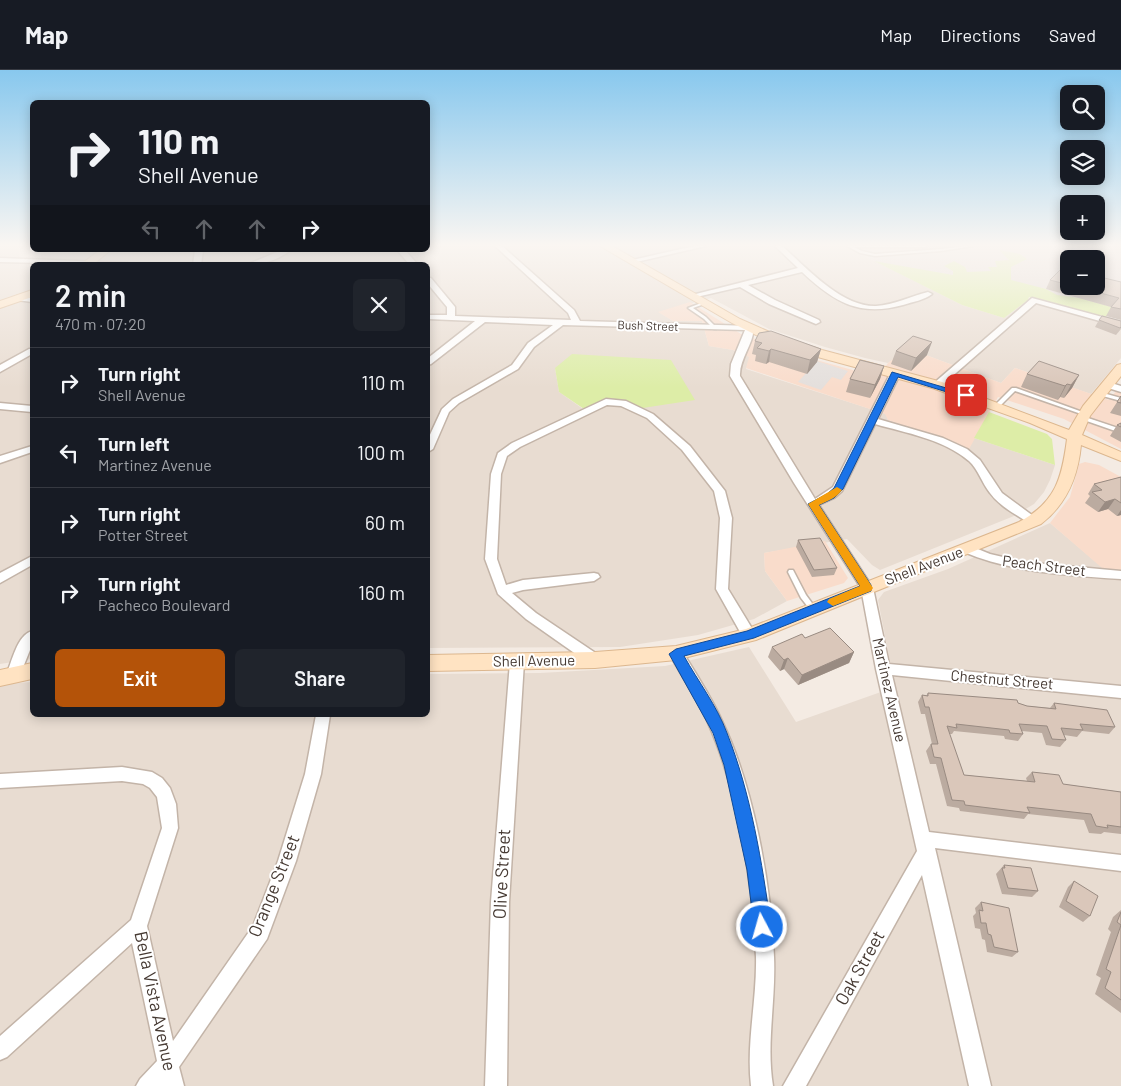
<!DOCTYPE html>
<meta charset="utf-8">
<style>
:root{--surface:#171b24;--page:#20242c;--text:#f1f3f6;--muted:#9ea1a6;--line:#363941;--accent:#b45309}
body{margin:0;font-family:Barlow,sans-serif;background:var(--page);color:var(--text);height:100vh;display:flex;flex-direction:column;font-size:19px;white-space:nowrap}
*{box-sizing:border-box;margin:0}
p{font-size:16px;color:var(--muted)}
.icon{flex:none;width:28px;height:28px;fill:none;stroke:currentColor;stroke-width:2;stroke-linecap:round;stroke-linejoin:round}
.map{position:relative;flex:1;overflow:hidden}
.sheet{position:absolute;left:30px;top:192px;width:400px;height:455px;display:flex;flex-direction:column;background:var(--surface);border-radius:8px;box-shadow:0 2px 12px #0003}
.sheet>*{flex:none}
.banner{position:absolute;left:30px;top:30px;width:400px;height:152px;border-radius:8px;box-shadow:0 2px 12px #0003;background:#171b24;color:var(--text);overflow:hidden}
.buttons{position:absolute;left:1060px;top:15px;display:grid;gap:10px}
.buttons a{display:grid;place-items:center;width:45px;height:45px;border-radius:8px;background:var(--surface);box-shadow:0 2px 12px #0003;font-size:25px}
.pin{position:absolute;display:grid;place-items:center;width:42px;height:42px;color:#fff;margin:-21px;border-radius:10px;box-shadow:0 2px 8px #0006}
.me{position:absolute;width:55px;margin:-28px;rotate:354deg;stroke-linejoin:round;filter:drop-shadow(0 0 4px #0008)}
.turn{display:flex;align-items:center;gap:18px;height:105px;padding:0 25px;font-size:22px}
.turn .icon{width:65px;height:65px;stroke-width:2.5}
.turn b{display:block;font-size:35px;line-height:42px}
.lanes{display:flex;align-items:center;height:48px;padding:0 25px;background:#0003;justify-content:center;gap:25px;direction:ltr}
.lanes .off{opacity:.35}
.round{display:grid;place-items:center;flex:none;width:52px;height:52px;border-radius:8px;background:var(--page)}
.head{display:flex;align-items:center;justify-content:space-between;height:85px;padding:0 25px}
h1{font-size:30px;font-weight:600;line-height:38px}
.primary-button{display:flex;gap:10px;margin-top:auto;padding:10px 25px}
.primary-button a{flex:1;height:58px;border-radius:8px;background:var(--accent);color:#fff;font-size:20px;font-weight:600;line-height:58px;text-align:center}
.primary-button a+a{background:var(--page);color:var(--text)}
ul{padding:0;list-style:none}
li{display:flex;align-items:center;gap:15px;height:70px;padding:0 25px;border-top:1px solid var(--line)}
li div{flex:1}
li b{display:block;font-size:19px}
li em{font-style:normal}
header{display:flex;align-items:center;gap:30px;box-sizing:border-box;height:70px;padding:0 25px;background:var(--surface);border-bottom:1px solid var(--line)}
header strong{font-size:24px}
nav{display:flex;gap:28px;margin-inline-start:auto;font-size:18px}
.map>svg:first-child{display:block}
.residential{fill:#e8dcd1;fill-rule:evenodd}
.commercial{fill:#f9dccb}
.industrial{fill:#e6ddd9;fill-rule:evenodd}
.green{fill:#ddeda7}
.parking{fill:#e4dfdc}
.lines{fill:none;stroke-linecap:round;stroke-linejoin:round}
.lane-casing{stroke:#c3b4a8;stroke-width:3}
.street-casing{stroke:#c3b4a8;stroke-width:3}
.secondary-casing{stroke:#dcb78f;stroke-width:2}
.lane{fill:#fff;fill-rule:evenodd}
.street{fill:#fff;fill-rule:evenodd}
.secondary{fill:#ffe3c2;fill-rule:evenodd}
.wall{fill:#bbaba0}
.shaded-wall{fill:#998b82}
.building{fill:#dac7ba;stroke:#998b82}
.route{fill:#1a73e8;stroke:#114b97}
.slow{fill:#f59e0b}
.labels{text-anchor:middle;stroke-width:4;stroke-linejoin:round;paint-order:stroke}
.far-street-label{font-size:12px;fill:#463a33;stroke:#fff}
.street-label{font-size:15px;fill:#463a33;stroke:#fff}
.near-street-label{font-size:18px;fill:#463a33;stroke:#fff}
</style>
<header>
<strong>Map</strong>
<nav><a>Map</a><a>Directions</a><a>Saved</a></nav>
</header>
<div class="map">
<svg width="1121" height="1016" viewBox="0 0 1121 1016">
<rect width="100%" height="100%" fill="#f4ebe3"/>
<!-- residential -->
<path class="residential" d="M0,176H32V180H428V176H845L962,235L1004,248L1028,230L1121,257V288L1091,324L1015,298L1001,313L907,278L888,293L865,288L825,277L769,259L711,228L659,242L673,251H702L709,276L733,280L750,287L746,299L886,344L888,350L969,378L974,368L1055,395L1050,410L1044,422L1034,434L1014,446L880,500L872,495L847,469L764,483L765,501L787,531L754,549L698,565L620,577L428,578V195H32V589L0,594ZM555,298L586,341L559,322Z
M1050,453L1109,503L1121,505V1016H0V614L32,612V645H428V604L540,603L665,596L749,577L796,652L895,617L878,530L884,522L948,499Z"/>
<!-- commercial -->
<path class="commercial" d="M690,232L741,264L809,288L878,307L888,293L907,278L1001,313L1015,298L1109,330L1121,315V379L1064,349L998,327L969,379L888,350L885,344L746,298L749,287L733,280L709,276L702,251H673L658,242Z
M1085,392L1099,395L1121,407V505L1109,504L1050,453L1070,427L1078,398L1079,394Z
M825,471L848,508L844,513L787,531L765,501L764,483Z"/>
<!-- industrial -->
<path class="industrial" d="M845,176H1121V253L953,205L883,195ZM1069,189H1096V216H1069Z"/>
<!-- green -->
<path class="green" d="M999,180L1020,184L1027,189L1011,197V210L1046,219L1057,225L1080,228L1115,238L1105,248L1029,227L1028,230L1004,248L962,235L874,191L953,205V201L944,196L954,191L965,197L967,202L991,201L988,197H997L995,191L1009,190Z
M572,284L671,290L695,330L636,339L606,332L587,341L559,322L555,298Z
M989,342L1047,364L1052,369L1055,395L974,368Z"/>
<!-- parking -->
<path class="parking" d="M817,291L848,301L841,310L832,307L821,320L798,312Z"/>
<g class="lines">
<!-- lane casing -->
<g class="lane-casing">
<path id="lane" d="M847,176H927L925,177H854L862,181L875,184L941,179L965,176H973L941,181L875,186L860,183Z
M704,232L707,233L693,238L706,247L716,257V259H714L704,249L688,238Z
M1012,318H1016L1088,344L1086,345H1084L1015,321L999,337H995V335Z
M1099,323H1103L1121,328V331L1099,325Z
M1081,347H1085L1121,359V363L1081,349Z
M789,500H793L806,525L817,540L816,542H812L801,528L788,502Z"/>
</g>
<!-- street casing -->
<g class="street-casing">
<path id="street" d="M495,176H502L574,240L580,251L753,256C756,271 739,288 740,306L815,429L833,417L890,304L895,301L900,304L878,349L943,368L967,379L980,390L1002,423L1040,451L1034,455L1030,454C1016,444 1000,437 990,423C982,413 978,399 969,391C943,369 906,363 875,354L842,421L834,428L819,435L873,518L889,594L1121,616V628L892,605L929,762L1121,785V801L935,778L991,1016H969L922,805L806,1016H783L917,781L876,599L861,518L794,413L730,306L731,294L745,260L563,255L534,277L518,299L459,333L449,342L433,379L428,382V369L442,339L453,329L512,295L528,273L553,255L485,252L431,294L428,295V288L475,251L428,249V245H447V237L428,214V208H431L455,237V246L571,250L568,243Z
M694,176H706L632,193L628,191Z
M775,176H782C806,197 841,237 876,236C894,235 911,226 928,222L932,224C925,230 912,232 903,235C859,247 834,232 802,202L748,215L775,230L819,250L820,252L816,254L769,234L740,217L692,228L688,226L798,198Z
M195,180H203L201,195H193Z
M282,180H291C278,190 262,195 246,195Z
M397,180H405L418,195H410Z
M0,188L128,193L132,195L0,192Z
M17,226L32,228V232L17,230Z
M1032,228L1121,252V257L1036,233L940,317H934V313Z
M29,279H32V284L0,302V295Z
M1108,312L1121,316V322L1105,317V313Z
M606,329L626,331L653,344L690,376L725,421L732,448L728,519L756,565L754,569H744L716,519L720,448L714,421L682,380L647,348L621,336L607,335L520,377L507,386L501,404L497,489L506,515L523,510L594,503L598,504L600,507L594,511L523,520L512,523L536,543L600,586L602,590L600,594L595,595L590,594L526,549L498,524L485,489L491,404L498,383L512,373Z
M0,333L32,336V342L0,339Z
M32,376V382L0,393V386Z
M968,475L990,484L1024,492L1121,501V509C1067,505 1014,503 964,482L962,479Z
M32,486V495L0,513V503Z
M32,561V575L20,605L18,609L13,611L8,609L6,605C12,592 17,565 32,561Z
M676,578L681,579C695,603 711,626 722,651C754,718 771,814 774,887C776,931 766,973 773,1016H751C746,973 757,930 756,887C753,814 738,720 708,653C697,628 682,607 669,583L671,579Z
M517,587L522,588L524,592L509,832L507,1016H485L491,832L510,592L512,588Z
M316,645H330L321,704L296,791L267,869L179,997L184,1016H136L140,1009L157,991L132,873L7,987L0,990V966L131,850L162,758L157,727L150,718L143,714L122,711L0,718V704L122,697L152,702L162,708L170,718L176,734L178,758L147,856L173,971L253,856L278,791L305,704Z"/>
</g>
<!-- secondary casing -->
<g class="secondary-casing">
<path id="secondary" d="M600,176H612L740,249L774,264L822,280L942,312L1069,360L1083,336L1117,295L1121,294V306L1090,346L1082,365L1121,382V391L1081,375C1078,407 1067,434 1041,454L756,570L676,590L595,598L428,601V585L595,582L676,576L746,559L1019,452C1056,432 1062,408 1067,369L1030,353L932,318L814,286L766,270L732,253Z
M100,180H111L92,195H80Z
M32,220V227L0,238V231Z
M32,593V609L0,616V600Z"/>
</g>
<!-- lane -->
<use href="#lane" class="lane"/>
<!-- street -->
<use href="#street" class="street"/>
<!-- secondary -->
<use href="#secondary" class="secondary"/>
</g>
<!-- wall -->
<path class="wall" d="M1069,199V216H1096L1121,212V250L1106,246L1111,237L1046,219L1050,210Z
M1099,250L1121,251V259L1116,265L1095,257Z
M755,271L821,279L817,292L807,304L769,292L766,294L755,291L756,285L752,284Z
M896,281L927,285L911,301L891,294Z
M884,296L880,309L870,328L846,322L850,309Z
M1027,304L1079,305L1072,318L1064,328L1060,327L1058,330L1021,317Z
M1121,326V346L1110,343Z
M1121,353V372L1110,366L1117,355Z
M1121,407V445L1117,446L1108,439L1098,442L1085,433L1090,426L1088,424L1094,414Z
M798,470L837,498L834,505L812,507L796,477Z
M805,568L854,582L849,593L798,615L784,599L780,601L768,587L772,577Z
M928,623L1018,633L1027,636L1050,638L1054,633L1115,657L1109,664L1082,661L1077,667L1064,665L1066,670L1060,677L1046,675L1042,663L1022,661L1023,664L1018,671L1005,669L1004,666L954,661L952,664H949L964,705L1027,711L1026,708L1032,702L1063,714L1121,722V764L1104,762L1101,764L1089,763L1084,750L1028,744L1024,749L960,741L959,738L947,736L936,694H930L926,681L931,674H932L925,644H921L918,632L922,625L926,626Z
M1004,795L1038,821L1032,827L1002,824L996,804Z
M1074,811L1090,846L1083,852L1059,837L1068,817Z
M981,832L1018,882L1012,887L987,882L985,870L982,869L980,859L975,858L973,846L976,843L975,838Z
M1121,840V943L1095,924L1101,908L1096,905L1111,862L1108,859L1113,847Z"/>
<!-- shaded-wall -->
<path class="shaded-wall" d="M932,272L927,285L911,301L916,288Z
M771,279L769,292L766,294L769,281Z
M821,279L817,292L807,304L810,290Z
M884,296L880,309L870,328L875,315Z
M1079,305L1072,318L1064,328L1071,315Z
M1067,314L1060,327L1058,330L1065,316Z
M1115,429L1108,439L1098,442L1105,432Z
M1121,440V445L1117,446Z
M854,582L849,593L798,615L802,605Z
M788,588L784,599L780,601L784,590Z"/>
<!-- building -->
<path class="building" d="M1063,197L1069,199V215L1050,210Z
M1096,206L1121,212V239L1111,237L1119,228L1075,216H1096Z
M1102,246L1121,251V257L1120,258L1099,250Z
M771,261L821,279L810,290L771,279L769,281L757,278L762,273L755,271L759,263Z
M913,266L932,272L916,288L896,281Z
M860,290L884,296L875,315L850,309Z
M1039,291L1079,305L1071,315L1067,314L1065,316L1027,304Z
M1121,326V333L1117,332Z
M1121,353V357L1117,355Z
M1121,407V433L1115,429L1105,432L1092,422L1102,420L1094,414Z
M820,468L837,498L814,500L798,470Z
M830,558L854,582L802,605L788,588L784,590L772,577L802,564L805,568Z
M928,623L1017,630L1018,633L1027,636L1056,639L1054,633L1107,640L1115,657L1080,654L1083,660L1061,658L1066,670L1052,669L1047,656L1019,654L1023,664L1010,663L1009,660L956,654L957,658L947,656L964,705L1035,712L1032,702L1059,705L1063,714L1121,722V757L1107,755L1108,758L1096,756L1091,744L1027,737L1030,743L965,735L964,731L952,730L941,688L934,687L931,674H938L929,637H925L922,625L928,626Z
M1004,795L1031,798L1038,821L1008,818L1002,798H1005Z
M1074,811L1098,826L1090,846L1066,831Z
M981,832L1009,838L1018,882L994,877L991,865L988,864L986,853H981L979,840L983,841Z
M1121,842V930L1105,918L1111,902L1106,899L1121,855L1117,852Z"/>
<!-- sky -->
<linearGradient id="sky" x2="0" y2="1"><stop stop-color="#88c8ee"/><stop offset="0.55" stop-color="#faf6f2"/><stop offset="1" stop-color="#faf6f2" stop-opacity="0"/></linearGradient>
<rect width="1121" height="318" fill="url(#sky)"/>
<!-- route -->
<path class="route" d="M892,302L970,325L963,327L898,307L843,419L834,428L819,435L871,515V521L754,568L684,586C698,611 717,636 727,663C751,724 762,792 771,857L768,863L762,865L756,863L754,857L747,800L724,695L713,663L669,584L676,579L747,561L860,516L808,434L827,424L834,418Z"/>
<!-- slow -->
<path class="slow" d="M837,417L842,420C836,428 828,431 819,435L873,518L871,521L833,536L827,532L829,529L860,516L808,434Z"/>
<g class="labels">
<!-- far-street labels -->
<g class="far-street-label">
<text transform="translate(648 256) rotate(2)" y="4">Bush Street</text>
</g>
<!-- street labels -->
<g class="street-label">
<text transform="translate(924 496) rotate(-21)" y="5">Shell Avenue</text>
<text transform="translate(1044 496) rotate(7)" y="5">Peach Street</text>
<text transform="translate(534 591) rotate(-1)" y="5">Shell Avenue</text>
<text transform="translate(1002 610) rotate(5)" y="5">Chestnut Street</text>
<text transform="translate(889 620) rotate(77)" y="5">Martinez Avenue</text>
</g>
<!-- near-street labels -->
<g class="near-street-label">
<text transform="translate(502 804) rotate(-87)" y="6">Olive Street</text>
<text transform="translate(274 816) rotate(-68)" y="6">Orange Street</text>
<text transform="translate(860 898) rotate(-61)" y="6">Oak Street</text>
<text transform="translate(155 931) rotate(78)" y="6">Bella Vista Avenue</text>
</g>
</g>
</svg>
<div class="buttons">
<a><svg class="icon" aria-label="search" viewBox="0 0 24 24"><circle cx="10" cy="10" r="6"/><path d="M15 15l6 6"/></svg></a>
<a><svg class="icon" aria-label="layers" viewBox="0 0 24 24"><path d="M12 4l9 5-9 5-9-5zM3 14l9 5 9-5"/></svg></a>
<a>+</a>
<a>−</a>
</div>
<div class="pin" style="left:966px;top:325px;background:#d93025"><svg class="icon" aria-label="arrive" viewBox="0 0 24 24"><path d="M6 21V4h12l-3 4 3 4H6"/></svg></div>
<svg class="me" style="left:762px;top:857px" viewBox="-20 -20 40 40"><circle r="17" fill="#1a73e8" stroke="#fff" stroke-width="3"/><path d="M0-11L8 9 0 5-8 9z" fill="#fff"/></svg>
<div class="banner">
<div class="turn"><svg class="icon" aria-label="right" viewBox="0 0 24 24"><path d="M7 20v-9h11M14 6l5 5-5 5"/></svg><div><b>110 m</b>Shell Avenue</div></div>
<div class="lanes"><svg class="icon off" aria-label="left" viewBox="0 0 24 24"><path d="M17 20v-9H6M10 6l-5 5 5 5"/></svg><svg class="icon off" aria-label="ahead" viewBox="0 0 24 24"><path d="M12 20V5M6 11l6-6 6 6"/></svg><svg class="icon off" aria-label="ahead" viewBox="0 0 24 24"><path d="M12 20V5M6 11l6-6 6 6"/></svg><svg class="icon" aria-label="right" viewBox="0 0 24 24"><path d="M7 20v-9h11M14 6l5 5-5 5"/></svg></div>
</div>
<section class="sheet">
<div class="head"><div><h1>2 min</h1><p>470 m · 07:20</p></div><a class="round"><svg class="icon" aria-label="close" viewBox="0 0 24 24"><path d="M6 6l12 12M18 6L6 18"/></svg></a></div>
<ul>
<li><svg class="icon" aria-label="right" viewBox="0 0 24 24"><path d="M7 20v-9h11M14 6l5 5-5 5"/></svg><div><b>Turn right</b><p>Shell Avenue</p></div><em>110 m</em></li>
<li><svg class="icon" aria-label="left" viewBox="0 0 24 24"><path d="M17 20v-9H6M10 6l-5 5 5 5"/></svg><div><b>Turn left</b><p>Martinez Avenue</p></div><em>100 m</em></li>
<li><svg class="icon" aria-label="right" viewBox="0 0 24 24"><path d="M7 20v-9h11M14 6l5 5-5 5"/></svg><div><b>Turn right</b><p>Potter Street</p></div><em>60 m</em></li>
<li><svg class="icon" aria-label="right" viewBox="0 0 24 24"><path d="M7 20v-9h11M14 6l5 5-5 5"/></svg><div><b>Turn right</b><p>Pacheco Boulevard</p></div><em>160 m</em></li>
</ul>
<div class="primary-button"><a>Exit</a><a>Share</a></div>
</section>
</div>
